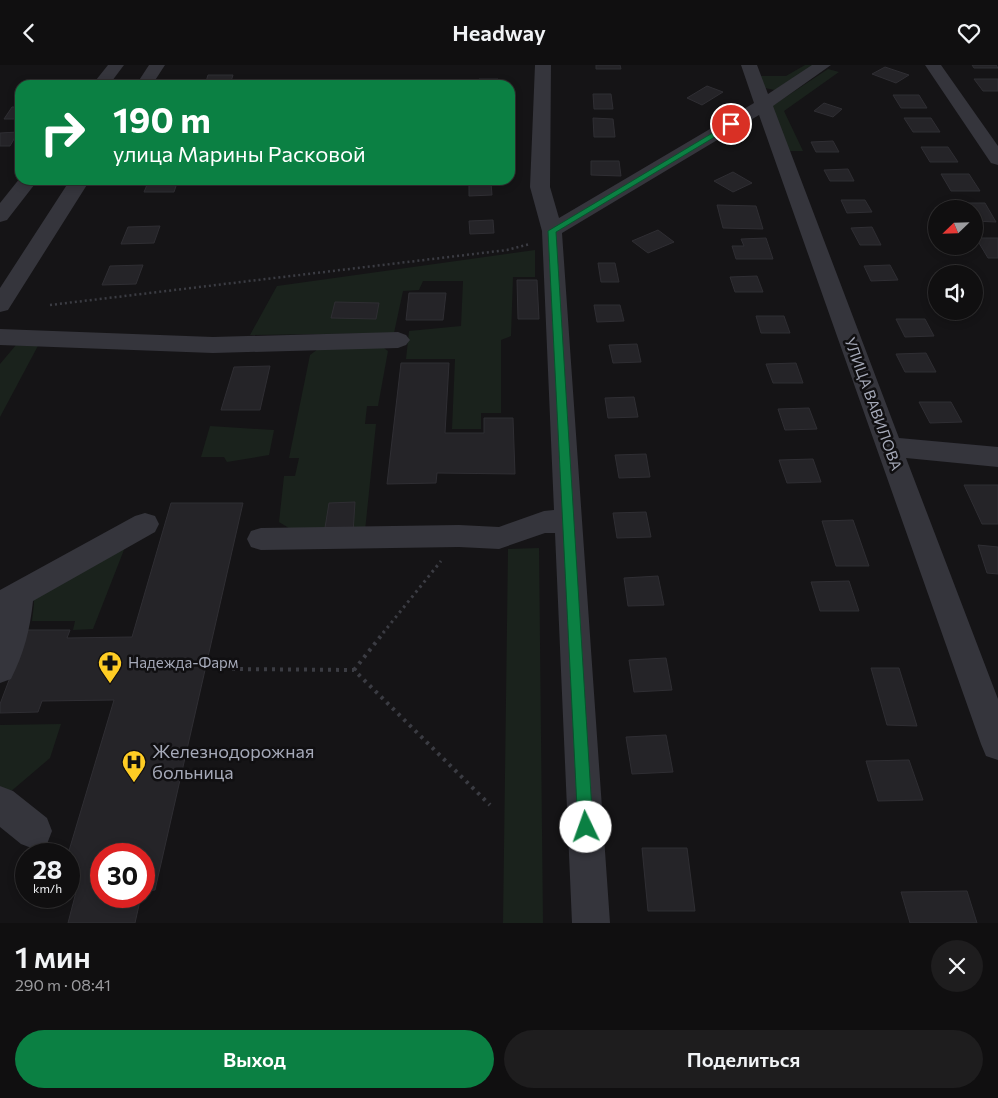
<!DOCTYPE html>
<html lang="ru">
<meta charset="utf-8">
<style>
:root{--surface:#100f10;--page:#1e1d1e;--text:#f1f3f6;--muted:#9c9c9f;--line:#302f30;--accent:#0b8043}
body{margin:0;font-family:Commissioner,sans-serif;background:var(--page);color:var(--text);height:100vh;display:flex;flex-direction:column;font-size:19px;white-space:nowrap}
*{box-sizing:border-box;margin:0}
p{font-size:16px;color:var(--muted)}
.icon{flex:none;width:28px;height:28px;fill:none;stroke:currentColor;stroke-width:2;stroke-linecap:round;stroke-linejoin:round}
.map{position:relative;height:858px;overflow:hidden}
.drawer{display:flex;flex-direction:column;background:var(--surface);flex:1}
.drawer>*{flex:none}
.guide{position:absolute;left:15px;top:15px;width:500px;height:105px;border-radius:15px;box-shadow:0 2px 8px #0003,0 0 0 1px var(--line);background:#0b8043;color:#fff;overflow:hidden}
.needle{width:32px;rotate:247deg}
.controls{position:absolute;left:928px;top:135px;display:grid;gap:10px}
.controls a{display:grid;place-items:center;width:55px;height:55px;border-radius:50%;background:var(--surface);box-shadow:0 2px 8px #0003,0 0 0 1px var(--line);font-size:25px}
.speed{position:absolute;left:15px;top:778px;display:flex;gap:10px;font-size:25px;font-weight:700;text-align:center}
.speed>*{display:grid;place-content:center;width:65px;height:65px;border-radius:50%;background:var(--surface);box-shadow:0 2px 8px #0003,0 0 0 1px var(--line);line-height:1}
.speed small{font-size:12px;font-weight:400}
.speed .limit{border:8px solid #d22;background:#fff;color:#111}
.pin{position:absolute;display:grid;place-items:center;width:42px;height:42px;color:#fff;margin:-21px;border:2px solid #fff;border-radius:50%;box-shadow:0 1px 5px #0007}
.me{position:absolute;width:55px;margin:-28px;rotate:357deg;stroke-linejoin:round;filter:drop-shadow(0 0 4px #0008)}
.turn{display:flex;align-items:center;gap:18px;height:105px;padding:0 15px;font-size:22px}
.turn .icon{width:65px;height:65px;stroke-width:2.5}
.turn b{display:block;font-size:35px;line-height:42px}
.round{display:grid;place-items:center;flex:none;width:52px;height:52px;border-radius:26px;background:var(--page)}
.summary{display:flex;align-items:center;justify-content:space-between;height:85px;padding:0 15px}
h1{font-size:30px;font-weight:600;line-height:38px}
.cta{display:flex;gap:10px;margin-top:auto;padding:10px 15px}
.cta a{flex:1;height:58px;border-radius:30px;background:var(--accent);color:#fff;font-size:20px;font-weight:600;line-height:58px;text-align:center}
.cta a+a{background:var(--page);color:var(--text)}
header{display:flex;justify-content:space-between;align-items:center;height:65px;padding:0 15px;background:var(--surface);font-size:22px;font-weight:600}
.map>svg:first-child{display:block}
.green{fill:#1a221c}
.building{fill:#252428;stroke:#2f2e33}
.lines{fill:none;stroke-linecap:round;stroke-linejoin:round}
.path-far2{stroke:#3b3c43;stroke-width:2.5;stroke-dasharray:2 3;stroke-linecap:butt}
.path-far1{stroke:#3b3c43;stroke-width:3;stroke-dasharray:2.5 4;stroke-linecap:butt}
.path{stroke:#3b3c43;stroke-width:4;stroke-dasharray:3 5;stroke-linecap:butt}
.minor{fill:#35353c;fill-rule:evenodd}
.route{fill:#0b8043;stroke:#07532c}
.labels{text-anchor:middle;stroke-width:5;stroke-linejoin:round;paint-order:stroke}
.street-label{font-size:15px;fill:#a5a9b8;stroke:#100f11}
.poi-label{font-size:15px;fill:#a5a9b8;stroke:#100f11;text-anchor:start}
.near-poi-label{font-size:18px;fill:#a5a9b8;stroke:#100f11;text-anchor:start}
</style>
<header><svg class="icon" aria-label="back" viewBox="0 0 24 24"><path d="M15 5l-7 7 7 7"/></svg>Headway<svg class="icon" aria-label="heart" viewBox="0 0 24 24"><path d="M12 20l-8-8c-3-5 5-10 8-4 3-6 11-1 8 4z"/></svg></header>
<div class="map">
<svg width="998" height="858" viewBox="0 0 998 858">
<rect width="100%" height="100%" fill="#151416"/>
<!-- green -->
<path class="green" d="M805,0H814L775,25L765,23L758,11H786Z
M828,4L839,7L784,46L803,86H787L772,41Z
M535,185V212H513L511,271L501,275V348H481V364H452L455,294H406L409,266L461,261L463,216H423L419,225L403,226L394,268L250,270L277,221Z
M40,277L0,352V299L16,280Z
M380,280L388,286L378,341H367L365,359H376L365,466L297,468L279,457L284,411H295L299,393H289L310,290L322,281Z
M210,361L274,365L269,390L227,397L224,392H201Z
M129,472L93,564L73,565L75,556H32L34,539L33,528Z
M539,483L543,858H503L508,484Z
M61,659L50,693L9,728L0,721V660Z"/>
<!-- building -->
<path class="building" d="M596,0H620L621,4H596Z
M972,0H996L998,3H974Z
M885,2L909,10L896,18L872,9Z
M208,10H233L230,20H205Z
M479,14H498L499,20H479Z
M974,14H998V26H983Z
M707,21L723,27L702,40L687,33Z
M593,29H611L613,44H594Z
M893,30H919L927,43H901Z
M824,38L842,44L833,52L814,46Z
M12,42H20V54H4Z
M593,53L613,54L615,72H594Z
M904,53H931L940,67H913Z
M18,67L10,81H0V68Z
M833,76L839,87H816L811,77Z
M921,82H948L958,97H930Z
M591,96H619L621,111L591,110Z
M848,104L854,116H830L824,105Z
M733,107L752,118L733,127L714,116Z
M941,109H969L980,126H951Z
M149,115H178L174,127H144Z
M491,118L492,130L469,131V119Z
M841,135H865L872,147L847,148Z
M955,138H985L996,157L974,156V144H958Z
M717,140L756,141L763,164L723,163Z
M493,155L494,168L470,169L469,156Z
M160,161L154,178L121,179L128,162Z
M872,162L881,180H860L851,163Z
M658,165L674,177L648,188L632,176Z
M766,173L773,194H736L732,181H744L741,174Z
M976,173H998V193H988Z
M598,198H615L619,217H601Z
M143,200L136,219L102,220L110,201Z
M890,200L898,215L871,216L864,201Z
M757,211L763,227H735L730,212Z
M517,215H537L539,254H518Z
M409,228H446L443,255H406Z
M335,237L379,238L376,254L331,253Z
M594,240H620L624,256L597,257Z
M756,251H784L790,268H761Z
M896,254H925L934,271L905,272Z
M637,279L641,297L613,298L609,280Z
M926,288L936,307H905L896,289Z
M401,298H449L445,368H484V353H513L515,409L437,408L436,418L387,419Z
M796,298L803,318H773L766,299Z
M270,301L260,345H221L234,302Z
M634,332L638,352L608,353L605,333Z
M919,337H951L962,357L930,358Z
M809,343L817,364L785,365L778,344Z
M646,389L650,412L619,413L615,390Z
M813,394L821,417L787,418L779,395Z
M964,420H998V459H982Z
M355,437L353,468L324,469L329,438Z
M171,438H243L155,825L144,826V789H101V831H141L135,858H68L76,827H69L68,789L114,635L42,636L38,647L0,648V639L28,565H70L67,573L132,572Z
M646,447L651,472L617,473L613,448Z
M853,455L869,501H836L822,456Z
M978,480L998,482V509L987,508Z
M658,511L664,540L628,541L624,513Z
M849,516L859,546H820L811,517Z
M666,593L672,625L634,627L629,595Z
M871,603H899L917,661L887,660Z
M666,670L673,707L632,709L626,672Z
M909,695L923,735L878,736L866,696Z
M642,783H687L695,846H648Z
M967,826L977,858H910L901,827Z"/>
<g class="lines">
<!-- path-far2 -->
<path class="path-far2" d="M50,240L507,185L530,179"/>
<!-- path-far1 -->
<path class="path-far1" d="M383,568L441,496"/>
<!-- path -->
<path class="path" d="M232,604L354,605L490,740
M354,605L384,567"/>
<!-- minor -->
<path class="minor" d="M108,0H124L109,20H92Z
M149,0H165L152,20H136Z
M535,0H551L550,122L559,153L754,38L741,0H757L768,29L812,0H831L773,41L899,373L998,382V402L906,393L998,634V695L986,691L981,679L759,50L562,168L610,858H572L555,468H545L499,484L459,482L261,485L251,482L247,474L251,466L261,463L459,460L499,462L544,446L554,445L542,166L530,122Z
M925,0H941L998,81V100L991,98Z
M20,113V115H38L7,155L0,157V138Z
M70,115H90L8,245L0,247V223Z
M0,264L213,272L398,267L406,270L410,275L406,280L398,283L213,288L0,280Z
M145,448L155,451L159,459L155,467L33,536C30,565 24,588 11,614L0,618V525L135,451Z
M0,721L13,726L47,753L52,766L47,779L34,784L21,779L0,762Z"/>
</g>
<!-- route -->
<path class="route" d="M731,57L734,59L733,61L556,167L593,762L591,768L586,770L580,768L578,762L548,166Z"/>
<!-- icons -->
<defs>
<g id="pharmacy-pin" transform="scale(1.25)"><path d="M0 17L-7.5 6A9.5 9.5 0 1 1 7.5 6Z" fill="#ffcd24" stroke="#100f11"/><path d="M-2-6h4v4h4v4h-4v4h-4v-4h-4v-4h4Z" fill="#111"/></g>
<g id="hospital-pin" transform="scale(1.25)"><path d="M0 17L-7.5 6A9.5 9.5 0 1 1 7.5 6Z" fill="#ffcd24" stroke="#100f11"/><path d="M-5-5h3v3.5h4V-5h3V5h-3V1.5h-4V5h-3Z" fill="#111"/></g>
</defs>
<g fill-rule="evenodd">
<use href="#pharmacy-pin" x="110" y="598"/>
<use href="#hospital-pin" x="134" y="697"/>
</g>
<g class="labels">
<!-- street labels -->
<g class="street-label">
<text transform="translate(873 339) rotate(70)" y="5">УЛИЦА ВАВИЛОВА</text>
</g>
<!-- poi labels -->
<g class="poi-label">
<text x="128" y="603">Надежда-Фарм</text>
</g>
<!-- near-poi labels -->
<g class="near-poi-label">
<text x="152" y="693">Железнодорожная<tspan x="152" dy="21">больница</tspan></text>
</g>
</g>
</svg>
<div class="controls">
<a><svg class="needle" viewBox="-14 -14 28 28"><path d="M0-13l5 13h-10z" fill="#e53935"/><path d="M0 13l5-13h-10z" fill="#9c9c9f"/></svg></a>
<a><svg class="icon" aria-label="sound" viewBox="0 0 24 24"><path d="M4 9h4l5-4v14l-5-4H4zM17 9q2 3 0 6"/></svg></a>
</div>
<div class="speed"><div>28<small>km/h</small></div><div class="limit">30</div></div>
<div class="pin" style="left:731px;top:59px;background:#d93025"><svg class="icon" aria-label="arrive" viewBox="0 0 24 24"><path d="M6 21V4h12l-3 4 3 4H6"/></svg></div>
<svg class="me" style="left:586px;top:762px" viewBox="-20 -20 40 40"><circle r="19" fill="#fff"/><path d="M0-13L10 11 0 6-10 11z" fill="#0b8043"/></svg>
<div class="guide">
<div class="turn"><svg class="icon" aria-label="right" viewBox="0 0 24 24"><path d="M7 20v-9h11M14 6l5 5-5 5"/></svg><div><b>190 m</b>улица Марины Расковой</div></div>
</div>
</div>
<section class="drawer">
<div class="summary"><div><h1>1 мин</h1><p>290 m · 08:41</p></div><a class="round"><svg class="icon" aria-label="close" viewBox="0 0 24 24"><path d="M6 6l12 12M18 6L6 18"/></svg></a></div>
<div class="cta"><a>Выход</a><a>Поделиться</a></div>
</section>
